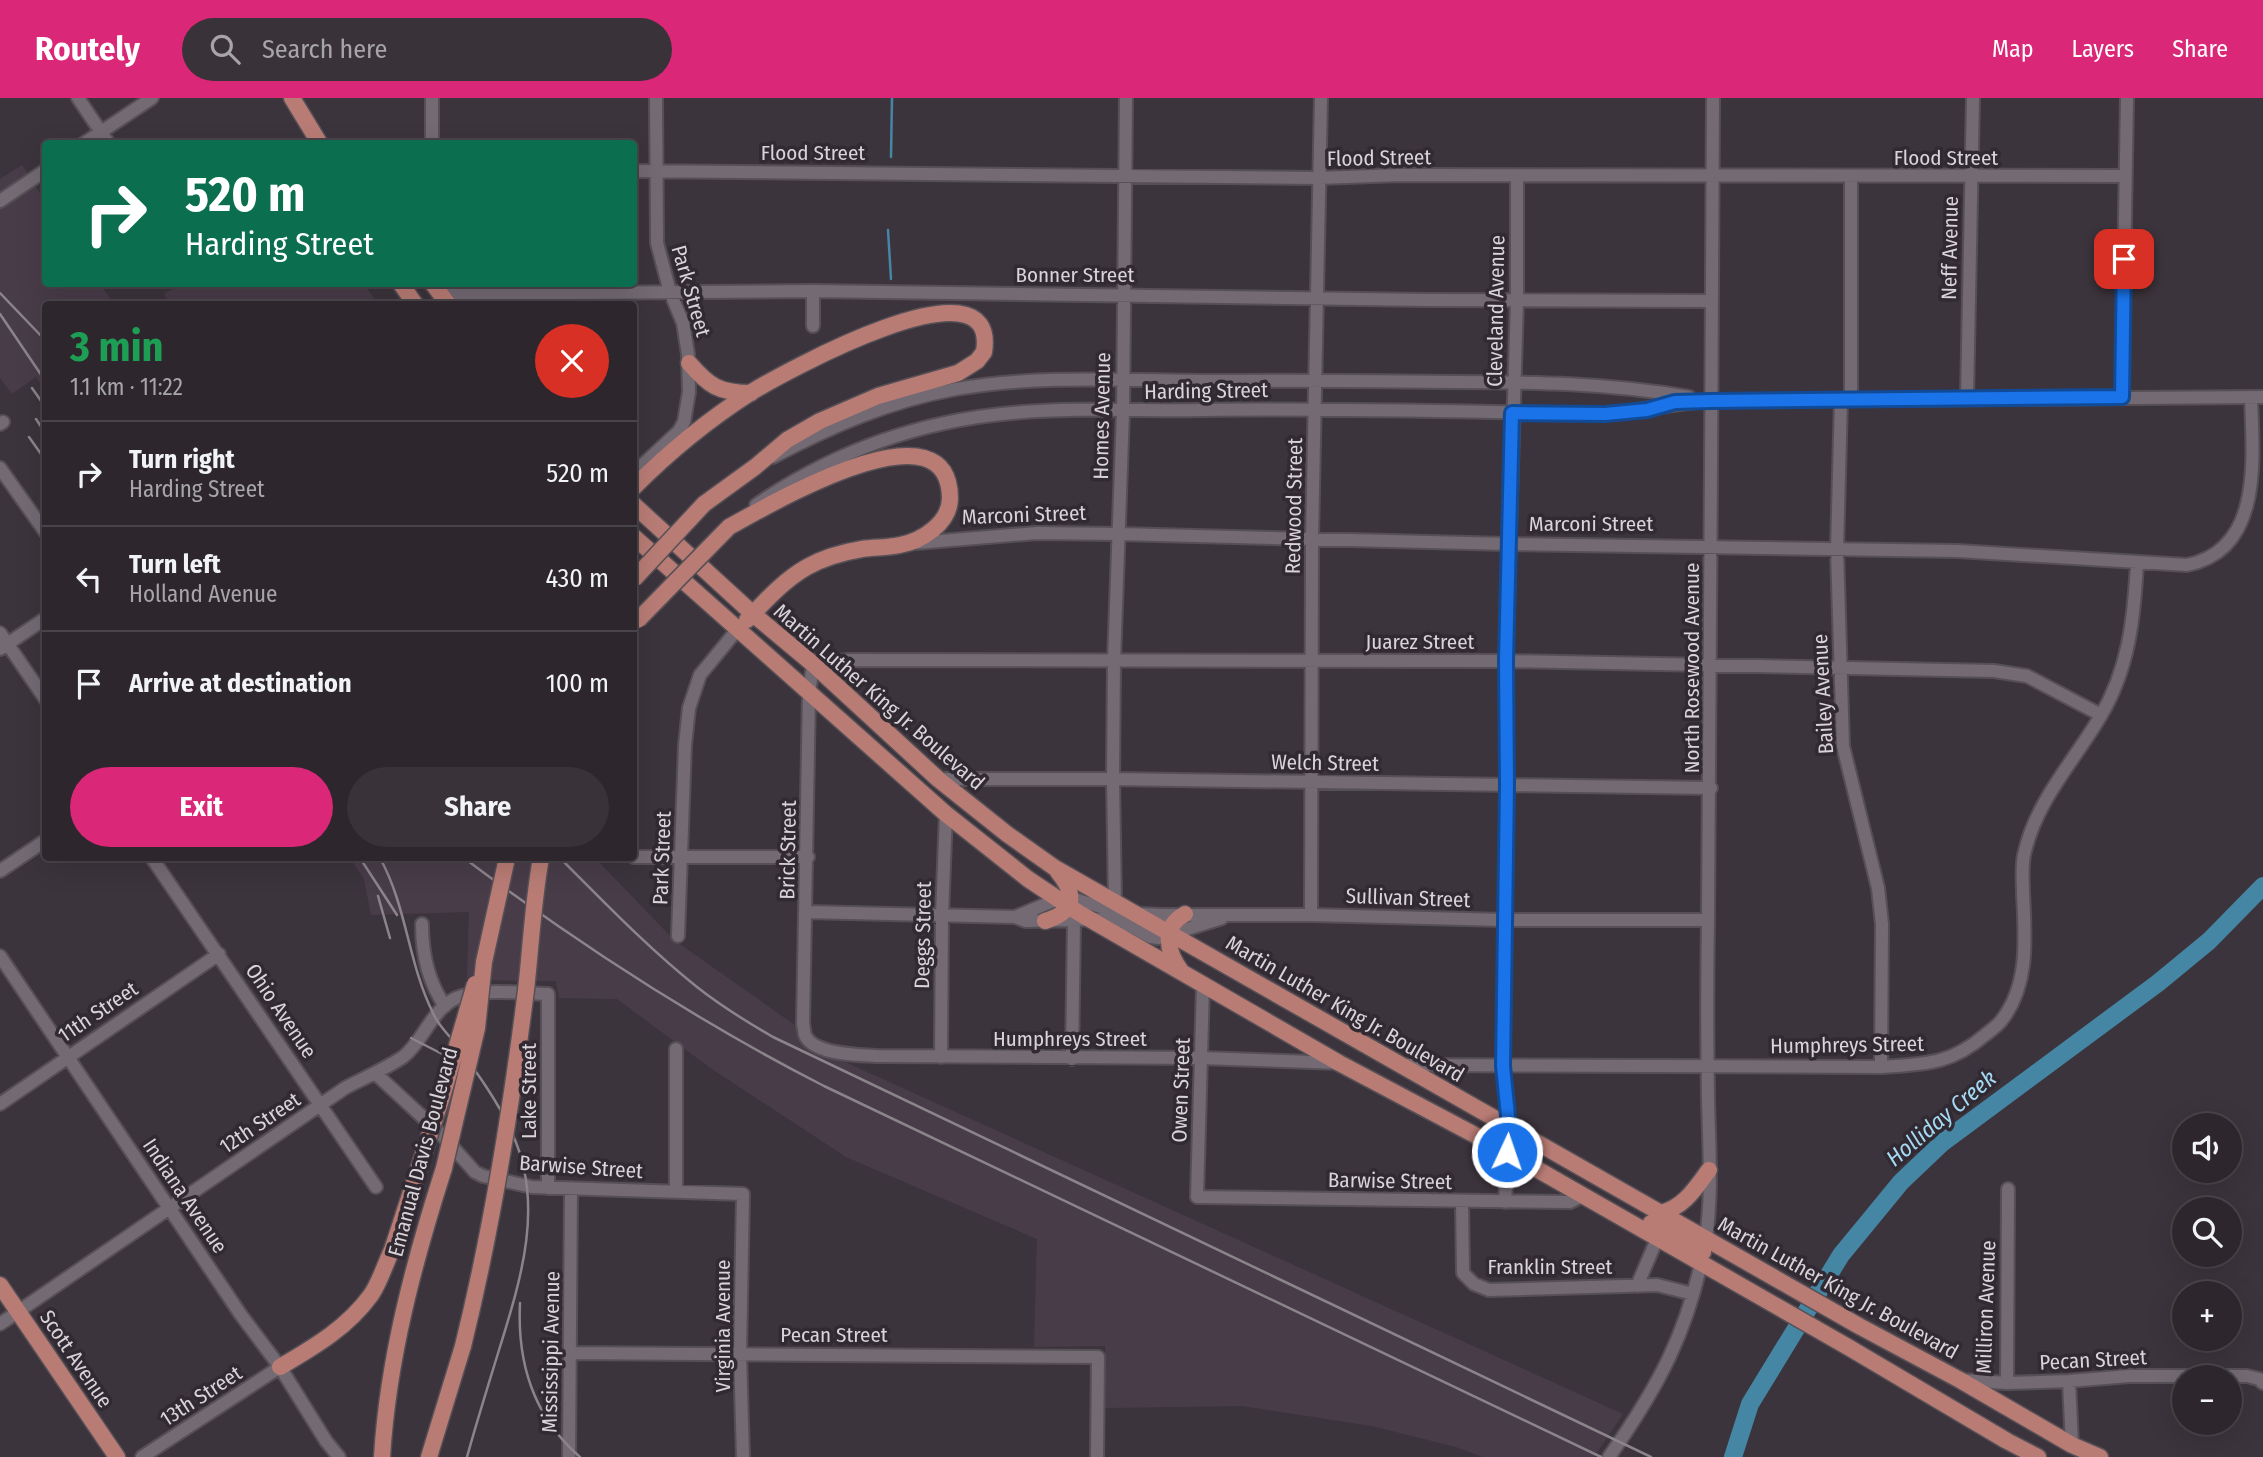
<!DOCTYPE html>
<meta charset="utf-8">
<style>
:root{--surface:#2d272d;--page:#393339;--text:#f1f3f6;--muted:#a7a5aa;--line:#484449;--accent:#db2777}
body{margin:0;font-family:"Fira Sans Condensed",sans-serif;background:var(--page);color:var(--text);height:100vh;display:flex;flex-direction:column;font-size:26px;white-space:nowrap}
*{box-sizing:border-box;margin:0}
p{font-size:23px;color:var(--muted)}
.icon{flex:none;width:38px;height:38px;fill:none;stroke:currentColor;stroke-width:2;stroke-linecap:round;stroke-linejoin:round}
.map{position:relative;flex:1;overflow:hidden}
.sheet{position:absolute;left:42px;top:203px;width:595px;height:560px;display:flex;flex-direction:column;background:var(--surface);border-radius:7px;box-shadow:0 7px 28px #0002,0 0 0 2px var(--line)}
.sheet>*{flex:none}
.top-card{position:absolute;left:42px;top:42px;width:595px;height:147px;border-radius:7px;box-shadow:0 7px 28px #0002,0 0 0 2px var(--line);background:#0b6e4f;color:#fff;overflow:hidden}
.buttons{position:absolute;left:2172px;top:1015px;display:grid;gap:14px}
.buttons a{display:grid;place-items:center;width:70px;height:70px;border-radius:50%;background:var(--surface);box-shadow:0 7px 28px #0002,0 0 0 2px var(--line);font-size:35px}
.pin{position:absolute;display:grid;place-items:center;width:60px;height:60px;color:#fff;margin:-30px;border-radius:14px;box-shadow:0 4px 10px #0006}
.me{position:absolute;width:77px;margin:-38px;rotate:3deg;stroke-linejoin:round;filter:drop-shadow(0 0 5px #0008)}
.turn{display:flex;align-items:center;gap:24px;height:147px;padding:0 28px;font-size:32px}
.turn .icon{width:91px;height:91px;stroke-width:2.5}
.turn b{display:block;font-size:49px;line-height:60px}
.round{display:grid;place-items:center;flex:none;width:74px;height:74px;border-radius:37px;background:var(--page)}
.summary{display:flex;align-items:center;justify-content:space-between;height:119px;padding:0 28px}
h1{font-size:42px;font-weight:700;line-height:52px;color:#1e9e55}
.action{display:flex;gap:14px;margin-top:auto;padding:14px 28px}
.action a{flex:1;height:80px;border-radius:42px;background:var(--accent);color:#fff;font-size:28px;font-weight:700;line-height:80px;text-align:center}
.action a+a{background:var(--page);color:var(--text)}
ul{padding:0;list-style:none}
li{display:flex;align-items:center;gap:21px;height:105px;padding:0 28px;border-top:2px solid var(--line)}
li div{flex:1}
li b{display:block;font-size:26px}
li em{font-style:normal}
header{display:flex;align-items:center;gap:42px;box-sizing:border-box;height:98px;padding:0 35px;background:var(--accent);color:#fff}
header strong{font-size:33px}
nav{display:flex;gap:38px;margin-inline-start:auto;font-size:24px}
.search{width:490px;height:63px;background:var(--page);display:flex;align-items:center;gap:18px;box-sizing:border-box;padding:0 24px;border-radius:38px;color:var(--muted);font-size:26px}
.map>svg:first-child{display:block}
.built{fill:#493c49}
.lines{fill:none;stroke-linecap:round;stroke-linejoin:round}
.stream{stroke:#4586a4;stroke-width:2.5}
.river{stroke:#4586a4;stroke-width:18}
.minor-casing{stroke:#565056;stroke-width:16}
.major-casing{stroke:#565056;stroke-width:19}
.minor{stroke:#736a73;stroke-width:12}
.major{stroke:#b87c75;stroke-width:16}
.rail{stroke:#8b858b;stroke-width:2.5}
.major-bridge-casing{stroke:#565056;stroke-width:19;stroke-linecap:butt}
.major-bridge{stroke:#b87c75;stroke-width:16}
.route-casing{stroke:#114b97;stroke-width:18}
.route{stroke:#1a73e8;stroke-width:12}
.labels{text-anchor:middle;stroke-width:7;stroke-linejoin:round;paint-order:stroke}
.street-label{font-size:21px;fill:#d9d4d9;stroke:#322a32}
.water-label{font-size:23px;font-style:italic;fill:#a5daf5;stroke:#322a32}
</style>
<header>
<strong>Routely</strong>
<div class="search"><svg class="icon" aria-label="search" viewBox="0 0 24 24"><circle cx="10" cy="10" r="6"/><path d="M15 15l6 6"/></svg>Search here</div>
<nav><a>Map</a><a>Layers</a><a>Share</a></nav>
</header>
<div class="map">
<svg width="2263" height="1359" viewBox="0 0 2263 1359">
<rect width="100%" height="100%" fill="#3c343c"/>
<!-- built -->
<path class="built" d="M22,67L45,103L46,186H100L114,206H46L45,293L36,279L12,296L0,280V81Z
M180,186H364L378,206H171L164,196Z
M350,760H595L674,842L799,930L836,960L1623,1316L1594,1359H1483L1456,1349L1372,1328L1242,1308L1104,1310L1105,1248L1034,1249L1037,1141L846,1059L709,969L617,901L559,900L556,883L467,882L469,814L371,817L364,781Z"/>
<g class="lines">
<!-- stream -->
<path class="stream" d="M891,59L892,0
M888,132L891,181"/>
<!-- river -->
<path class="river" d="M1733,1359L1750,1306L1841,1157L1901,1084L1942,1045L2158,885L2209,843L2263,788"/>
<!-- minor casing -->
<g class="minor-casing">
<path id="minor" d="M78,0L109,46
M432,0V46
M83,46L152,0
M634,73L1319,80L1400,77L2125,78
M0,103L46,72
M440,193V196L813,193L1429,202L1710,203
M813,228V193
M2122,299L2127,0
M1967,300L1973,0
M1841,301L1837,452L1843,648L1878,790L1882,826L1881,969
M1851,301V78
M0,326L3,324
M773,359C832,328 890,303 956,291C1042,276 1137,283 1225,283C1300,282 1376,283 1452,284C1532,284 1610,285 1689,299
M0,370L46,435
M634,375L679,333L684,324L689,294L688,256L683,225L670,194L657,145L656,0
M756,407C833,354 920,323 1012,315C1075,309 1140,313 1203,312C1337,310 1471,314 1605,316C1640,313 1674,305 1710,303L2263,299
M916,445L1037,435L1119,436L1508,446L1958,453L2187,467C2263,452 2253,361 2251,299
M0,535L46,602
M0,551L46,520
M938,681H1113L1711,690
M634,759H808
M152,760L376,1089
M0,773L46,742
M1115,804L1113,681L1114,563L1123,313L1126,0
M807,814L1015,819L1026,823L1111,821L1130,828L1150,839L1159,840L1222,820
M1311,817L1312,440L1321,0
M1015,819L1058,801L1071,800L1121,815L1162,817H1311L1504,822H1708
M422,826C422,855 428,884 445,908
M678,838L685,647L689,610L700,577L737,532
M0,858L241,1217L280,1269L326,1343L339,1359
M1203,887L1197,1099L1570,1104L1582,1098
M676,951V1093
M941,959L942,817L946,716
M1072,961L1074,823
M1339,965L1202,960L878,958C860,957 813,957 805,937C804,934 804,930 803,926L809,596L813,566L848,562L1506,563L1994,573L2027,578L2101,617
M1403,967L1881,969C1924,966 1950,967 1985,937C1990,933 1997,928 2001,923C2030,887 2025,838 2023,795C2023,782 2021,766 2025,753C2037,702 2074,663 2100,619C2129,571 2134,520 2137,465
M375,975L441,1036L475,1074L483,1078L532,1089L743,1096L740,1256L743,1359
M0,1006L219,856
M1462,1104L1463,1175L1474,1186L1489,1192L1657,1187L1693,1196
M1505,1104L1509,1028L1503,969L1507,687L1506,563L1517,203V78
M1637,1188L1657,1141
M0,1226L345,990C364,980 385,971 403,959C425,942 433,906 462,898C489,891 521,895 548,896V1090
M570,1255L1098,1259L1097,1359
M1961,1282L2007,1285L2069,1283L2129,1278H2247L2259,1281L2263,1285
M2069,1283L2072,1347
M2007,1285L2008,1091
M142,1359L280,1269
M569,1359L571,1090
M1609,1359C1659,1288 1689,1232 1705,1146C1713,1099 1709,1048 1708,1000C1707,940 1707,880 1708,819C1712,546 1710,273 1713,0"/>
</g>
<!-- major casing -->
<g class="major-casing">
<path id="major" d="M292,0L320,46
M401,186L415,206
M433,186L448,206
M689,265C709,288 719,295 751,295
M634,389C669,354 708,322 750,295C781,276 1000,154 984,254L977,263L958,275L878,298L820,323L787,342L755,369L704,406
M634,407L753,516L813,566L938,681L1007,736L1055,770L1859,1228L1960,1282L2072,1347L2100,1359
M729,429C766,409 949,299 950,400C950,425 922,443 900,447C887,450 875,449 862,451C844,454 823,460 807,469C784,482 765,503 747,522
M634,439L946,716L1028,781L1079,815L1339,965L1507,1054L1848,1249L2007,1343L2038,1359
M1045,823C1075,814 1077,797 1058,774
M1181,873C1167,854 1161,829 1185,816
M1661,1115C1684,1109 1695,1091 1709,1072
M1651,1125L1703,1154
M0,1187L117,1359
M280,1269C314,1249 347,1230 371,1197C380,1184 385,1166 392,1152
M382,1359C388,1260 414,1164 444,1070
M429,1359L463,1248"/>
</g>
<!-- minor -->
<use href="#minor" class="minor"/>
<!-- major -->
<use href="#major" class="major"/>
<!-- rail -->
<path class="rail" d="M0,195L46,243
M0,216L46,284
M32,290L46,310
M36,321L46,336
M29,339L46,363
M360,760L397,817
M380,760C407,809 408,865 433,915C438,927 447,935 455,945C475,972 498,1003 512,1035C545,1106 521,1181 499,1252C488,1288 477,1323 467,1359
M464,760C577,845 697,923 824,988L1601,1359
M560,760C604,804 648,850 697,889C721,908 747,924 773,939L1651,1359
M378,798L390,840
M411,940L450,960L470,977
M520,1205C517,1265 534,1319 580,1359"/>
<!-- major-bridge casing -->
<g class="major-bridge-casing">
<path id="major-bridge" d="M634,481L704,406
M638,522L729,429
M444,1070L477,930L484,864L507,760
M392,1152L442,999L475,886
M463,1248C492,1131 511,1012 526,892C531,848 533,803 541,760"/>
</g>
<!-- major-bridge -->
<use href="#major-bridge" class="major-bridge"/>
</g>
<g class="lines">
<!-- route casing -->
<g class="route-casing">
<path id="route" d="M1507,1054L1509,1028L1503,968L1507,687L1506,563L1512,315L1605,316L1647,312L1675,304L1710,303L2122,299L2124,161"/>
</g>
<!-- route -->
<use href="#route" class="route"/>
</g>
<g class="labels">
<!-- street labels -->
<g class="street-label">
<text x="813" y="62">Flood Street</text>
<text transform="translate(1379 60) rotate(-1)" y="7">Flood Street</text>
<text x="1946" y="67">Flood Street</text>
<text transform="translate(1950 150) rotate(-89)" y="7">Neff Avenue</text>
<text x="1075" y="184">Bonner Street</text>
<text transform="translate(691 193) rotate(74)" y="7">Park Street</text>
<text transform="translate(1496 213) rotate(-89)" y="7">Cleveland Avenue</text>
<text transform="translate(1206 293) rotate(-1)" y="7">Harding Street</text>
<text transform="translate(1102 318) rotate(-89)" y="7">Homes Avenue</text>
<text transform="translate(1294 408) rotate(-89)" y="7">Redwood Street</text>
<text transform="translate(1024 417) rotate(-2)" y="7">Marconi Street</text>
<text x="1591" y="433">Marconi Street</text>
<text x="1420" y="551">Juarez Street</text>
<text transform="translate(1692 570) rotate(-90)" y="7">North Rosewood Avenue</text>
<text transform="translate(1823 596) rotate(-93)" y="7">Bailey Avenue</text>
<text transform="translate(879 599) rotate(41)" y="7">Martin Luther King Jr. Boulevard</text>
<text transform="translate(1325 665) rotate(1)" y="7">Welch Street</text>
<text transform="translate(788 752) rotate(-89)" y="7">Brick Street</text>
<text transform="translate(662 760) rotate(-88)" y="7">Park Street</text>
<text transform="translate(1408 800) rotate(2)" y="7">Sullivan Street</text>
<text transform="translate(923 837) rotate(-89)" y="7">Deggs Street</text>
<text transform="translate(1345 911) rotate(30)" y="7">Martin Luther King Jr. Boulevard</text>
<text transform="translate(281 913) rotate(56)" y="7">Ohio Avenue</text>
<text transform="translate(98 914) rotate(-34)" y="7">11th Street</text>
<text x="1070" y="948">Humphreys Street</text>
<text transform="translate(1847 947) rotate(-1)" y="7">Humphreys Street</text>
<text transform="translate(1181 992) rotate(-88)" y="7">Owen Street</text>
<text transform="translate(529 993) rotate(-90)" y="7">Lake Street</text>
<text transform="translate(260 1025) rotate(-34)" y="7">12th Street</text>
<text transform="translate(423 1054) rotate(-75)" y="7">Emanual Davis Boulevard</text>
<text transform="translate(581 1069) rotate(4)" y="7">Barwise Street</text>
<text transform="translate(1390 1083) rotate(1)" y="7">Barwise Street</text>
<text transform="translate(185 1098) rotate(56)" y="7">Indiana Avenue</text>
<text x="1550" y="1176">Franklin Street</text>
<text transform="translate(1838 1190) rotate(29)" y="7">Martin Luther King Jr. Boulevard</text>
<text transform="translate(1986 1209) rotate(-88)" y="7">Milliron Avenue</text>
<text transform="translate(723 1228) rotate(-90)" y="7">Virginia Avenue</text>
<text x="834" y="1244">Pecan Street</text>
<text transform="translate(551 1254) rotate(-89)" y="7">Mississippi Avenue</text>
<text transform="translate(76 1261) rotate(56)" y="7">Scott Avenue</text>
<text transform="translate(2093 1262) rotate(-3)" y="7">Pecan Street</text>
<text transform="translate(201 1298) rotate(-33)" y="7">13th Street</text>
</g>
<!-- water labels -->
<g class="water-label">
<text transform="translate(1941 1020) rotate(-40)" y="8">Holliday Creek</text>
</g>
</g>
</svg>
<div class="buttons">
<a><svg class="icon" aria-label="sound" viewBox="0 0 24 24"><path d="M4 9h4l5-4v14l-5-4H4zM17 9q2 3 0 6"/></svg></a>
<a><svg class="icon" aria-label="search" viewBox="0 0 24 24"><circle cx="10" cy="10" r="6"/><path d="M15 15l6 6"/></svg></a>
<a>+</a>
<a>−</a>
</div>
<div class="pin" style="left:2124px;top:161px;background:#d93025"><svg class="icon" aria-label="arrive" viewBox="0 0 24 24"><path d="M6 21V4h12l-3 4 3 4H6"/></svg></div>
<svg class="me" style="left:1507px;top:1054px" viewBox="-20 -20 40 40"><circle r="17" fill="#1a73e8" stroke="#fff" stroke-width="3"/><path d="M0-11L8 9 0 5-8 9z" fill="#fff"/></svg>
<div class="top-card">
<div class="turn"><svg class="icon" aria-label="right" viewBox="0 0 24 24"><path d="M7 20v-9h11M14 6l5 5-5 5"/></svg><div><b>520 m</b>Harding Street</div></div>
</div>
<section class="sheet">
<div class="summary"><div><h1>3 min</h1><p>1.1 km · 11:22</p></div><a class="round" style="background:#d93025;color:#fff"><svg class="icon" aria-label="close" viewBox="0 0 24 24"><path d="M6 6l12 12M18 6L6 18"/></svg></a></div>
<ul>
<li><svg class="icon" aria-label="right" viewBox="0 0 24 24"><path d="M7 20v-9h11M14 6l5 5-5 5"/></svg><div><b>Turn right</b><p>Harding Street</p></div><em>520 m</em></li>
<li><svg class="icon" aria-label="left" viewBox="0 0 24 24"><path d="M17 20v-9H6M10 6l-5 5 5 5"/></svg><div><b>Turn left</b><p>Holland Avenue</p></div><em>430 m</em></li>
<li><svg class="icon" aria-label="arrive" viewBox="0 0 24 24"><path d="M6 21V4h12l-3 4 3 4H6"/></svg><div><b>Arrive at destination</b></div><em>100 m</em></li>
</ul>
<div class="action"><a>Exit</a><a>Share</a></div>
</section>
</div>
